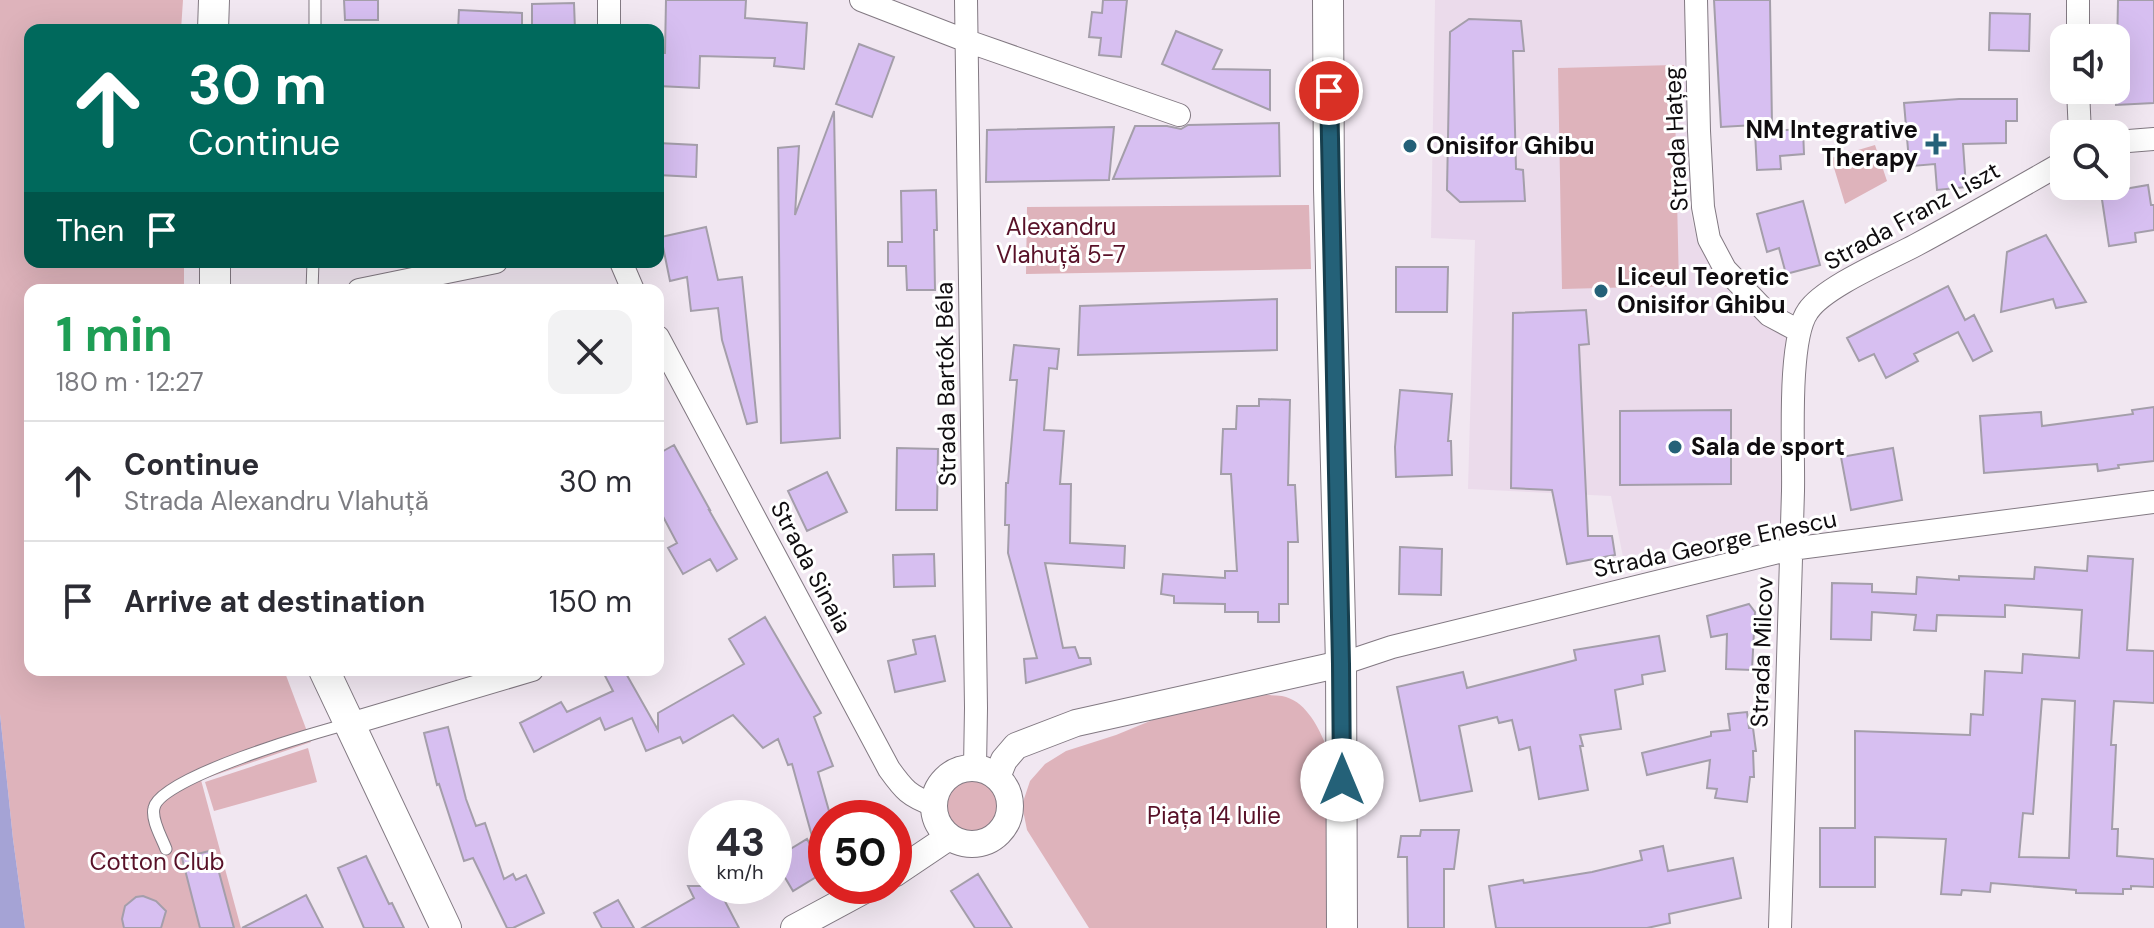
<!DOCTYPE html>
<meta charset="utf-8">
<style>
:root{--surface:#fff;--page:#f2f2f3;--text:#2b2b33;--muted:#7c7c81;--line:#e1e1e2}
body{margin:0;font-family:"DM Sans",sans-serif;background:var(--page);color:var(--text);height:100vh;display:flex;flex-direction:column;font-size:30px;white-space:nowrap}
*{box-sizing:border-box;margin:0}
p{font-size:26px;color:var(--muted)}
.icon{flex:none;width:44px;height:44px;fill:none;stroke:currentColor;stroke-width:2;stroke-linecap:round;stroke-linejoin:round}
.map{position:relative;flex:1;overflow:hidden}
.drawer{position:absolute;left:24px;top:284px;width:640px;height:392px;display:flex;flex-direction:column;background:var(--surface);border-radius:16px;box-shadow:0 8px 32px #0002}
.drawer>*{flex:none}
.guide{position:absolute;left:24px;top:24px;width:640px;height:244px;border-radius:16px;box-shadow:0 8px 32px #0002;background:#00695c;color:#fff;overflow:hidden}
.tools{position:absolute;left:2050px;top:24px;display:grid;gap:16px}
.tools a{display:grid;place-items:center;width:80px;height:80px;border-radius:16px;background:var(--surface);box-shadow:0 8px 32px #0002;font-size:40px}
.speed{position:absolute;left:688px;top:800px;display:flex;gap:16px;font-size:40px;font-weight:700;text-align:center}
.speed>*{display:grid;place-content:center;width:104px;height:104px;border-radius:50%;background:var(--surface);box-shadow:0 8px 32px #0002;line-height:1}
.speed small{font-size:20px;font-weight:400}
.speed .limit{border:12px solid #d22;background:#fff;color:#111}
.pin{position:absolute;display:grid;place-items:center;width:68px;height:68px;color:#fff;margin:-34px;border:4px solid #fff;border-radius:50%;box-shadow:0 2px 8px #0007}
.me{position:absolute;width:88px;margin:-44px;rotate:0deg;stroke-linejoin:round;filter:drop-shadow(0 0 6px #0008)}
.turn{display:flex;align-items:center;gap:28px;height:168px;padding:0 32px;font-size:36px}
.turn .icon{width:104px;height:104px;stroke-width:2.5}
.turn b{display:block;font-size:56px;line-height:68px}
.then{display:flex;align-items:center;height:76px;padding:0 32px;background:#0003;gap:16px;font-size:30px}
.round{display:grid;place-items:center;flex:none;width:84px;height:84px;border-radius:16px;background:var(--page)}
.overview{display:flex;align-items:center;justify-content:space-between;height:136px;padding:0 32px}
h1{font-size:48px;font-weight:700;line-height:60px;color:#1e9e55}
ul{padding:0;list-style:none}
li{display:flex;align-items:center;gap:24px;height:120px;padding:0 32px;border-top:2px solid var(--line)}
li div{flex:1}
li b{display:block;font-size:30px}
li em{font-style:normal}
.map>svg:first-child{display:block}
.built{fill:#ebdbeb}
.green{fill:#deb3bb}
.water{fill:#a5a3d5}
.building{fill:#d7bff1;stroke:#a49eaa;stroke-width:2;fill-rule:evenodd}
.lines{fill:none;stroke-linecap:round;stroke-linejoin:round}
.service-casing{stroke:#827982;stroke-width:13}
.minor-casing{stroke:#827982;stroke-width:24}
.tertiary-casing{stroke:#827982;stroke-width:28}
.secondary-casing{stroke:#827982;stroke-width:32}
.service{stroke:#fff;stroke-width:11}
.minor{stroke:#fff;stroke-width:22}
.tertiary{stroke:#fff;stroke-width:26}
.secondary{stroke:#fff;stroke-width:30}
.route-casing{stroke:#173f4e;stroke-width:20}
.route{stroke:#246178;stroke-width:14}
.poi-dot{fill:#246178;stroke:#fff;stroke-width:3}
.labels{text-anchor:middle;stroke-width:6;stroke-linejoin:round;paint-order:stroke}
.poi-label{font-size:24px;font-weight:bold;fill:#0f0c0f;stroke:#fff;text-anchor:start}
.street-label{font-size:24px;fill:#0f0c0f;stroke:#fff}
.park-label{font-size:24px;fill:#581128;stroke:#fff}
</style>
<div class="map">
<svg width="2154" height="928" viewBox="0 0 2154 928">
<rect width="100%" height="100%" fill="#f1e7f1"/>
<!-- built -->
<path class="built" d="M1435,0H1686L1689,207L1698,244L1718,278L1740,304L1763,323L1788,334L1783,528L1623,557L1611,496L1468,489L1475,240L1431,238Z"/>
<!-- green -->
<path class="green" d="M0,0H183L181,30H30V262H184V290H30V670H284L311,742L201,780L241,928H25L13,839L0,714Z
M1674,65L1679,286L1562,289L1558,68Z
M1875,145L1887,181L1845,204L1831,158Z
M1309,205L1311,269L1026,274L1027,207Z
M1236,696C1250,696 1268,694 1282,696C1304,700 1317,724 1325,743L1327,928H1089L1027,830L1022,805L1030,781L1045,764L1066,751L1116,735L1172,712Z
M308,748L317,782L214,811L205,782Z
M943 807a30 30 0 1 1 60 0a30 30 0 1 1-60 0Z"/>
<!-- water -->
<path class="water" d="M0,714L13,839L25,928H0Z"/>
<!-- building -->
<path class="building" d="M344,0H378V20H345Z
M666,0H746L745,18L807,23L804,69L774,66L775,58L700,56L699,88L658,86V53H665Z
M1103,0H1127L1121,57L1099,55L1101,38L1089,37L1092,12L1102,13Z
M1714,0H1770L1772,124L1721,127Z
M2118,0H2154V103L2116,105Z
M574,3L575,30H532V4Z
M459,10L522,13V30H458Z
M1990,13L2030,14L2029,51L1989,50Z
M1469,19L1521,21L1524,51H1513L1516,169L1523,170L1525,201L1460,202L1447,190L1450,32Z
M1176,31L1222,50L1213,69L1270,70V110L1162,64Z
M859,44L894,57L872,117L836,104Z
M1959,99H2017V121H2006V143L1963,144L1966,187L1937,190L1935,164L1912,166L1911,161H1909L1904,103Z
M834,111L840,438L781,443L778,148L799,146L795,215Z
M1279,123L1280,176L1113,179L1135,126H1167L1181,129L1188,125Z
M1114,127L1109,180L986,182L987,130Z
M1803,129L1804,154L1780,156L1781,169L1757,170L1755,132Z
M658,143L697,145L696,177L658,175Z
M2148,185L2151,205H2154V230L2135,233L2136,242L2109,246L2101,193Z
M936,190L937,230H934L935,290H907L906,266H888V242H902L901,191Z
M1803,201L1820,265L1786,274L1779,248L1767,252L1757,214Z
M706,227L718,280L742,277L757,422L747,424L722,340L718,308L691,311L687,277L670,281L661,237Z
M2046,235L2086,302L2056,308L2053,299L2001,312L2007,252Z
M1396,267H1448L1447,312H1396Z
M1948,286L1965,320L1974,315L1992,351L1973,361L1958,332L1914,354L1918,361L1886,378L1874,354L1859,361L1847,338Z
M1277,299V350L1078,355L1080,306Z
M1586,310L1589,344L1579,345L1588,536H1612L1615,555L1567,564L1552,490L1511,488L1513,313Z
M1014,345L1059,349L1057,369L1049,368L1044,430L1064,431L1060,484H1071L1070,543L1125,546L1124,568L1045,563L1063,648L1075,647L1079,658H1090L1091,664L1026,683L1024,659L1037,658L1008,553L1009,525H1005L1006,483H1008L1017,380H1010Z
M1400,390L1452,394L1448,441H1451L1452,475L1396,477L1395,447Z
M1259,399L1290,400L1288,485H1295L1298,542H1288V604H1279V622H1258V612H1225V604L1174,603V596L1161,594L1163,574L1225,578V571H1237L1231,474H1221L1223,429H1236L1237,406H1259Z
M2154,407V461L2118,465L2119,468L2098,471L2097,464L1984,473L1980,416L2041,412L2042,426L2133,414L2132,410Z
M1731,410V484L1620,485V411Z
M674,445L710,510H709L737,559L717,571L710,559L683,574L668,548L677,543L658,507V454Z
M897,448L938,449L937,510H896Z
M1893,448L1902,500L1851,510L1841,457Z
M827,472L847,512L807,531L788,491Z
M1400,547L1442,549L1441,595L1399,594Z
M934,554L935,586L894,587L893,555Z
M2088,556L2133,559L2127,650L2154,651V703L2114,701L2111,745H2116L2112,829H2118L2117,856L2154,859V887L2131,886V889H2123V894L2076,893V890L1991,883L1990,892L1962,890L1961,895L1941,894L1946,839L1875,837V887H1820V828H1855V731L1970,735L1971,714L1983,715L1985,671L2022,673L2023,654L2079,658L2082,610L2005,605V617L1937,615L1936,631L1914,630L1916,615L1872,612L1871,640L1831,639L1832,583L1872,584V592L1916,594L1917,577L1959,580V576L2034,579L2035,567L2087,571ZM2042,699L2075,701L2069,858L2019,857L2023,813L2033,814Z
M1749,604L1755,612L1752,670L1726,669L1727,634L1711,637L1707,616Z
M765,617L821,713L814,717L833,766L818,772L831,818H826V863L822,864L826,871L793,891L774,859L807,839L818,858L792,764L788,765L778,739L763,748L733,715L683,743L680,737L646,751L632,718L605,730L600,718L534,752L520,723L561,702L567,712L613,691L602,670H624L658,730V713L744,664L729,639Z
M935,636L945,681L895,692L888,661L916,654L913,640Z
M1659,636L1665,671L1642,675L1643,684L1615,690L1621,729L1580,735L1583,746H1580L1588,790L1539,799L1530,747L1519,750L1512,720L1499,723L1497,717L1459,726L1472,791L1420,801L1397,687L1463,672L1467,688L1576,660L1574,650Z
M1747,712L1749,728H1753L1756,751H1753L1754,777H1750L1747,802L1715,798L1717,789L1707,788L1710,760L1647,775L1642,753L1711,736V732L1730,730L1728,714Z
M448,727L466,799L476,826L485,823L504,879L513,874L516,880L526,875L544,913L513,928H507L473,858L464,861L439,784L437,785L424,733Z
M1421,830H1459L1454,869H1444V928H1408L1407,857H1398L1401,836H1420Z
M1663,846L1668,871L1733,858L1741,898L1669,914L1670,923L1647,928H1496L1489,886L1523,880L1524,883L1592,872L1642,860L1640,851Z
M213,850L234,928H200L182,858Z
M366,856L389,904L392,903L404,928H364L338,868Z
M978,874L1012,928H975L951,891Z
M688,886H717L739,928H642L694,898Z
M306,895L323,928H242Z
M143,896L156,901L166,911L161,928H124L122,919L125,906L136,897Z
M618,900L634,928H602L594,913Z"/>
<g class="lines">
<!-- service casing -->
<g class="service-casing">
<path id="service" d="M315,30V0
M312,290L313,262
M166,849C162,838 151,820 154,808C159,778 316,732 348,724"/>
</g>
<!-- minor casing -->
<g class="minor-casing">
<path id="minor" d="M609,0V30
M861,0L967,41L1179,115
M966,0L976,708L975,768
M1696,0L1699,131L1703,207L1709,239L1725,269L1769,315L1799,331
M2078,38V0
M2078,90L2080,134
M2116,142L2154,139
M621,262L633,290
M359,290L496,262
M658,337L889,769C904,790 909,796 934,805
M1341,664L1392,647L1791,549L2154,502
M350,724L532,670
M1780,928C1784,782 1789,637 1793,491C1794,451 1787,340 1808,311C1824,287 1888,260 1916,245C1966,218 2015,190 2064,162"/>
</g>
<!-- tertiary casing -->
<g class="tertiary-casing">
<path id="tertiary" d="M934 806a38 38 0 1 1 76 0a38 38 0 1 1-76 0Z
M997,777L1004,760L1016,746L1076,723L1341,664
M894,874L949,837
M794,928L872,886"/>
</g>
<!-- secondary casing -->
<g class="secondary-casing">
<path id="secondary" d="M1328,0L1329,189L1341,664L1342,928
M213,30L214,0
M215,262V290
M324,670L446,928"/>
</g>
<!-- service -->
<use href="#service" class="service"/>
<!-- minor -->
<use href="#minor" class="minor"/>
<!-- tertiary -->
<use href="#tertiary" class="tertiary"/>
<!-- secondary -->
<use href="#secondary" class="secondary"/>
</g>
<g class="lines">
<!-- route casing -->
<g class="route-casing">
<path id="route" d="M1329,91L1341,664L1342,780"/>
</g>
<!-- route -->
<use href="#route" class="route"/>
</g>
<!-- markers -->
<g class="poi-dot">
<path d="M1932 132h8v8h8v8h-8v8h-8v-8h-8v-8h8z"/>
<circle cx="1410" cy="146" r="8"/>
<circle cx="1601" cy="291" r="8"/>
<circle cx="1675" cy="447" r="8"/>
</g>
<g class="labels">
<!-- poi labels -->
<g class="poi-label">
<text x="1918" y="138" text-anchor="end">NM Integrative<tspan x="1918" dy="28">Therapy</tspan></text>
<text x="1426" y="154">Onisifor Ghibu</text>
<text x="1617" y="285">Liceul Teoretic<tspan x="1617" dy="28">Onisifor Ghibu</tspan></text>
<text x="1691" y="455">Sala de sport</text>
</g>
<!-- street labels -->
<g class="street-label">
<text transform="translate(1676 139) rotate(-93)" y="8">Strada Hațeg</text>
<text transform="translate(1912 216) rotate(-29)" y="8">Strada Franz Liszt</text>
<text transform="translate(946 384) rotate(-91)" y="8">Strada Bartók Béla</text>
<text transform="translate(1715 544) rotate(-12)" y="8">Strada George Enescu</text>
<text transform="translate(811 567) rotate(62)" y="8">Strada Sinaia</text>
<text transform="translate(1762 652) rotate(-88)" y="8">Strada Milcov</text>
</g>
<!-- park labels -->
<g class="park-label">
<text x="1061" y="235">Alexandru<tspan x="1061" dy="28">Vlahuță 5-7</tspan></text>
<text x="1214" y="824">Piața 14 Iulie</text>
<text x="157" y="870">Cotton Club</text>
</g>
</g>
</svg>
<div class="tools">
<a><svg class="icon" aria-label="sound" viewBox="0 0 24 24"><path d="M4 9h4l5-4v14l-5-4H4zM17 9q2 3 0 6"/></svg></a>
<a><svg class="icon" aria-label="search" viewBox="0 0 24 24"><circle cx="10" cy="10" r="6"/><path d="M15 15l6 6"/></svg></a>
</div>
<div class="speed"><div>43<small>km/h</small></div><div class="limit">50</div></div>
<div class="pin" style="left:1329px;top:91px;background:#d93025"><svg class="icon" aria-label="arrive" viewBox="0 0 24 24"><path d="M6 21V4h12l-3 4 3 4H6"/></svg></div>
<svg class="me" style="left:1342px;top:780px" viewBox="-20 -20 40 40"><circle r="19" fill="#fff"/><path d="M0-13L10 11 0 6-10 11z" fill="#246178"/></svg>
<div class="guide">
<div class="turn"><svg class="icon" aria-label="ahead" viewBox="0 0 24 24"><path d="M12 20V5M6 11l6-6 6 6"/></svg><div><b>30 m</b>Continue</div></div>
<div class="then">Then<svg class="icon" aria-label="arrive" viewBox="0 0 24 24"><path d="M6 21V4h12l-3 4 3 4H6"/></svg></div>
</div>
<section class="drawer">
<div class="overview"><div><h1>1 min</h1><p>180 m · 12:27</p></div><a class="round"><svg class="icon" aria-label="close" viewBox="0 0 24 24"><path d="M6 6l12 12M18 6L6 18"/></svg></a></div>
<ul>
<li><svg class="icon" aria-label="ahead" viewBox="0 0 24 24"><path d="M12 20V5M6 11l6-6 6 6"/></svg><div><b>Continue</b><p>Strada Alexandru Vlahuță</p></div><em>30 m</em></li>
<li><svg class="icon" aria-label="arrive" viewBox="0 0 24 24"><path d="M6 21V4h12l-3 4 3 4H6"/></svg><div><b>Arrive at destination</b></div><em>150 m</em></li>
</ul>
</section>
</div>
